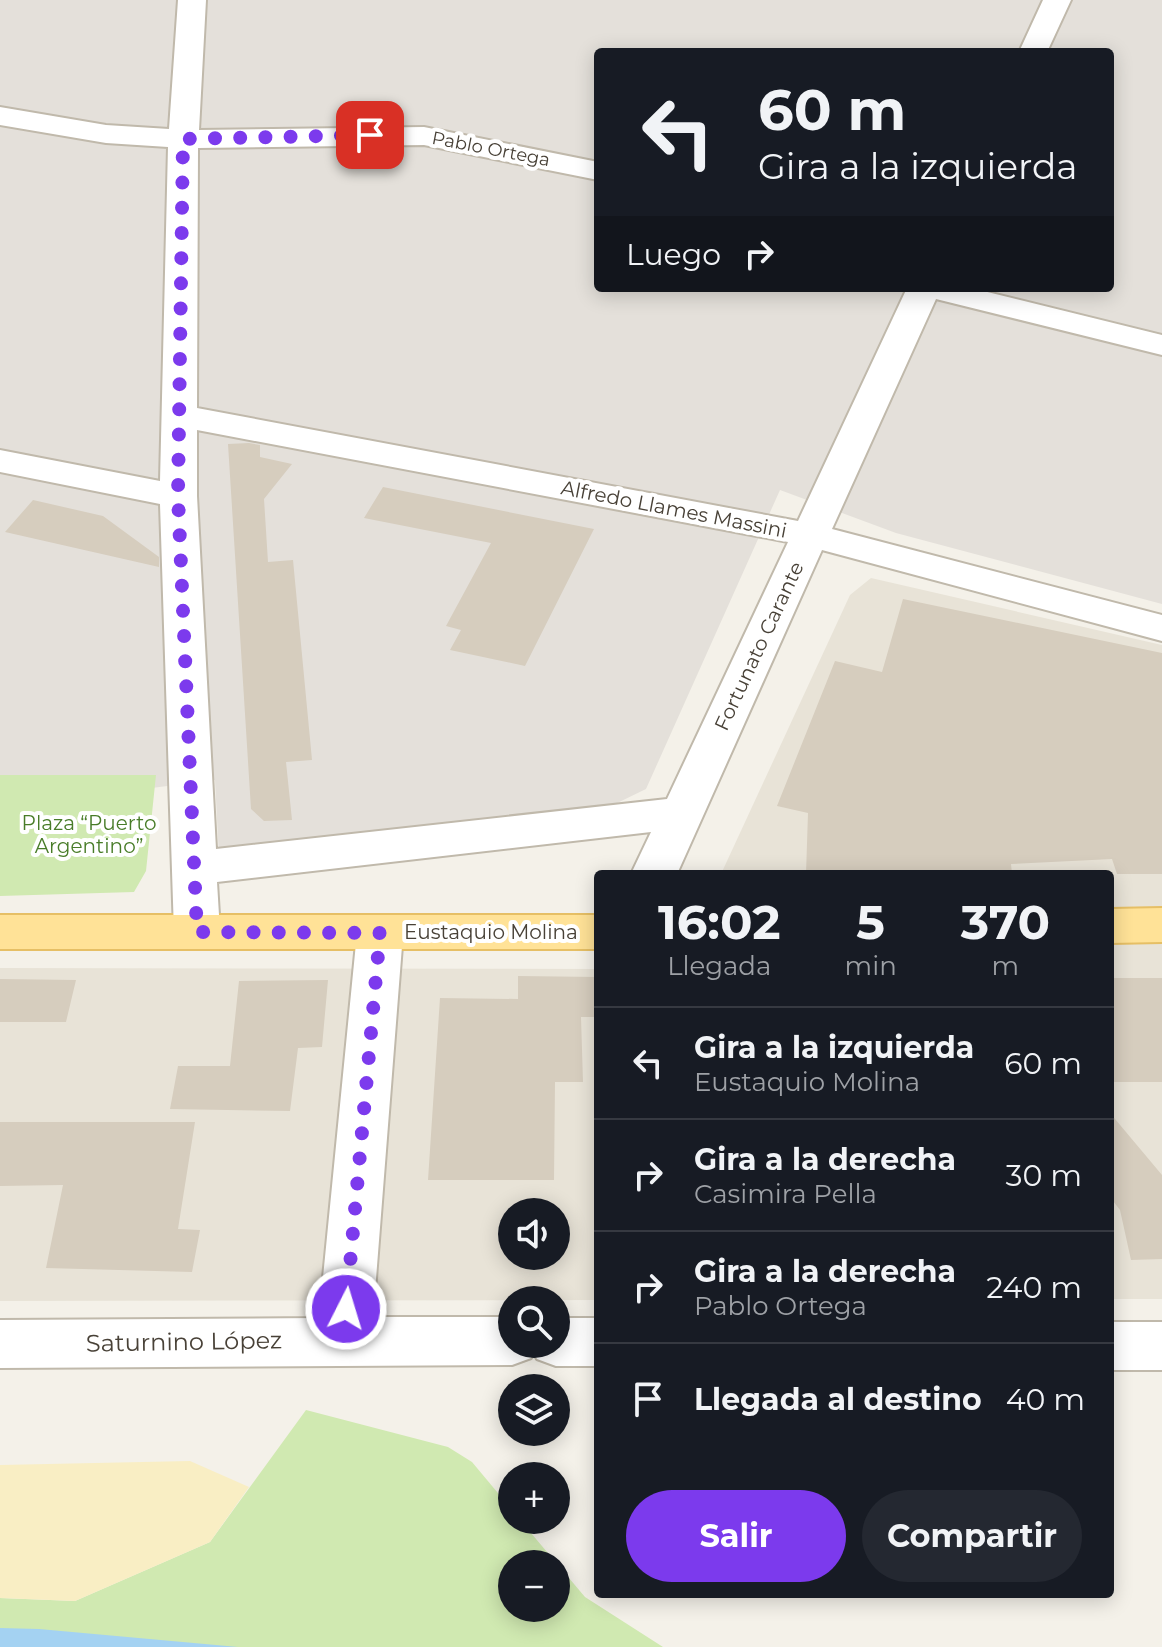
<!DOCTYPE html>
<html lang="es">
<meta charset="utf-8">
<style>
:root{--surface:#171b24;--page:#242831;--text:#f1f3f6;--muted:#9ea1a6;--line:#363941;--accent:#7c3aed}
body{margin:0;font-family:Montserrat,sans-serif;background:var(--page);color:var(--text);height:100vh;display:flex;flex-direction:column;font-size:30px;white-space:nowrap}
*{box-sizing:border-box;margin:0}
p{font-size:26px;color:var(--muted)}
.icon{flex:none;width:44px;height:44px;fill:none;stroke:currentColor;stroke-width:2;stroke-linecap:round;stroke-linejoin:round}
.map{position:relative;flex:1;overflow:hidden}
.sheet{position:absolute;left:594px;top:870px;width:520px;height:728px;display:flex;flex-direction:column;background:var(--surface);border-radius:8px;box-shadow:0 4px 20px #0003}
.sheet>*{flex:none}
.top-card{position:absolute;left:594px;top:48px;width:520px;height:244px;border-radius:8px;box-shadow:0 4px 20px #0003;background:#171b24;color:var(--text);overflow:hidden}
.buttons{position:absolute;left:498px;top:1198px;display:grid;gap:16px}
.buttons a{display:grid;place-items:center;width:72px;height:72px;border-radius:50%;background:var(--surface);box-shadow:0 4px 20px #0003;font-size:40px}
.pin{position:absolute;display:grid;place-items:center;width:68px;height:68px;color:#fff;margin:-34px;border-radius:16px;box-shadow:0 4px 12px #0006}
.me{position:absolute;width:88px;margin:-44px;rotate:5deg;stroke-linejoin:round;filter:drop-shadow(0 0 6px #0008)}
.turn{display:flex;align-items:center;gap:28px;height:168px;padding:0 32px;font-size:36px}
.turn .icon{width:104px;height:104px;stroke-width:2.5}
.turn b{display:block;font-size:56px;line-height:68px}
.then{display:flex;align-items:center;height:76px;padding:0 32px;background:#0003;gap:16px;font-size:30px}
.eta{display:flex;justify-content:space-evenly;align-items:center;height:136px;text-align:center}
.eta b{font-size:48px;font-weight:700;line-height:56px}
.action{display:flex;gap:16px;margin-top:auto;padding:16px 32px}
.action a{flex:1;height:92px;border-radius:48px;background:var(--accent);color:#fff;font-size:32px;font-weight:700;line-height:92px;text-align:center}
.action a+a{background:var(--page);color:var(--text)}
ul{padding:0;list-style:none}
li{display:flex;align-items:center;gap:24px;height:112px;padding:0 32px;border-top:2px solid var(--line)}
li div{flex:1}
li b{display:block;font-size:30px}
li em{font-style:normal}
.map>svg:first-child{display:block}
.residential{fill:#e8e3d7;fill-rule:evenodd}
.industrial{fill:#e4e0da;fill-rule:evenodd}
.green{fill:#d0e9b1;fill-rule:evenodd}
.sand{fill:#f9eec4}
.water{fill:#a4d2f2}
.building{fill:#d6cdbe}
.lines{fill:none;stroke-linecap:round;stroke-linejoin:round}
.minor-casing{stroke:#c0b9ab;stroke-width:4}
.major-casing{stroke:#e6bf65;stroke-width:4}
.minor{fill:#fff;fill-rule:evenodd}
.major{fill:#ffe297;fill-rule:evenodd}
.route{stroke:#7c3aed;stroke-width:14;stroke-dasharray:0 25.2}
.labels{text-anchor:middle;stroke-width:8;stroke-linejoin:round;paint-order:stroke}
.far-street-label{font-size:18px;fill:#484137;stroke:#fff}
.street-label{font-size:20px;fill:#484137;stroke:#fff}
.park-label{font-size:20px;fill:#487c28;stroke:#fff}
.near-street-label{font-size:24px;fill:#484137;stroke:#fff}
</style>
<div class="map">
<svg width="1162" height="1647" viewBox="0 0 1162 1647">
<rect width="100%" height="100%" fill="#f4f1e9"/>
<!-- residential -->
<path class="residential" d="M871,578L1162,645V1299H1110V874H721L850,595Z
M0,968L598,969V1300L0,1301ZM512,1212H556V1256H512Z"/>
<!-- industrial -->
<path class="industrial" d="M0,0H1162V604L896,533L780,490L646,789L611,806L219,857L215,780L104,794L0,793ZM598,52H1110V288H598Z"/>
<!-- green -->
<path class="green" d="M0,775H156L146,871L134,892L0,896Z
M306,1410L448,1447L472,1462L512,1510V1520H520L585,1597L663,1647H0V1598L75,1601L210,1542ZM512,1564H556V1608H512Z"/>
<!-- sand -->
<path class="sand" d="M190,1461L249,1487L210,1542L75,1601L0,1598V1465Z"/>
<!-- water -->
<path class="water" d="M0,1628L39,1629L238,1647H0Z"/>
<!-- building -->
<path class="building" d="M249,443L260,445V457L292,464L264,499L268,562L293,560L312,760L286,762L292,820L264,821L251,809L228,444Z
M383,487L594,529L525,666L450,650L461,630L446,626L491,543L364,518Z
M33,500L103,516L159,557V567L5,532Z
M903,599L1162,653V874H1117L1112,859L1011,864L1012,874H806L808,813L777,806L835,661L882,672Z
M518,976L598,977V1017H581L583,1082H555L554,1180H428L440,998L518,999Z
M1110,978H1162V1082H1110Z
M0,979L76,980L66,1022H0Z
M328,980L322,1047L298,1048L290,1111L170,1109L178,1066H230L239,981Z
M1110,1113L1162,1175V1259L1131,1260L1120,1210L1110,1197Z
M0,1122H195L178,1229L200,1230L192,1272L46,1268L63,1185L0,1186Z"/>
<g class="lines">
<!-- minor casing -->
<g class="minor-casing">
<path id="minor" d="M178,0H206L199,130L424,127L598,162V180L424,145L198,148L197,408L798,521L907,288H971L1162,335V355L936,299L832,529L1162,615V641L822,550L677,874H631L651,832L217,882L220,932L213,944L197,949L181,944L174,932L160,504L0,472V450L160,481L168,147L106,143L0,125V107L106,125L169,129ZM197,430L788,542L667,799L216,849L197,496Z
M1043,0H1071L1047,52H1019Z
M380,916L396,921L403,933L373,1317H512V1344H556V1318H598V1366H556L537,1359L534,1353L531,1358L512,1365L0,1368V1320L319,1318L357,933L364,921Z
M1110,1322H1162V1370H1110Z"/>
</g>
<!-- major casing -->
<g class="major-casing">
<path id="major" d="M1162,908V942L1110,943V909Z
M0,915H598V949H0Z"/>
</g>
<!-- minor -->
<use href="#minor" class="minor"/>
<!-- major -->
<use href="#major" class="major"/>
</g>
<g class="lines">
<!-- route -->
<path class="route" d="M346,1309L380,933L197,932L178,496L183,139L370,135"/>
</g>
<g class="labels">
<!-- far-street labels -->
<g class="far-street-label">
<text transform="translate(491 149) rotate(11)" y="6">Pablo Ortega</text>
</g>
<!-- street labels -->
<g class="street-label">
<text transform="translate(674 509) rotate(11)" y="7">Alfredo Llames Massini</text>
<text transform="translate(759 646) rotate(-65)" y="7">Fortunato Carante</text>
<text x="491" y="939">Eustaquio Molina</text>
</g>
<!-- park labels -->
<g class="park-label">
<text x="89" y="830">Plaza “Puerto<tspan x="89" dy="23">Argentino”</tspan></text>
</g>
<!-- near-street labels -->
<g class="near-street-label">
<text transform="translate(184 1342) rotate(-1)" y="8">Saturnino López</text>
</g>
</g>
</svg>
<div class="buttons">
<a><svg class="icon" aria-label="sound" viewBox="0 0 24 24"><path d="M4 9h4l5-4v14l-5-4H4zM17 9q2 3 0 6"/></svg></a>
<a><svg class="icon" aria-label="search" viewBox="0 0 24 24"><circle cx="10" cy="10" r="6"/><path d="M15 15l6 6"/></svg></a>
<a><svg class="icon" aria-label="layers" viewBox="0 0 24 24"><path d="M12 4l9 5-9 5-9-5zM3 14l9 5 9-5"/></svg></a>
<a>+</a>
<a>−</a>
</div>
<div class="pin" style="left:370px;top:135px;background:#d93025"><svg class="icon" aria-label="arrive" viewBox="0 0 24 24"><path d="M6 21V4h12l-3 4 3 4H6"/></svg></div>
<svg class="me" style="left:346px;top:1309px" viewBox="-20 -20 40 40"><circle r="17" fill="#7c3aed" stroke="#fff" stroke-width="3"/><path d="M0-11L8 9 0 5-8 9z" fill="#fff"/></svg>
<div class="top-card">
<div class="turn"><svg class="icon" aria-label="left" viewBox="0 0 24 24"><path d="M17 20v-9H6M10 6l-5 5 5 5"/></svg><div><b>60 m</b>Gira a la izquierda</div></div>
<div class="then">Luego<svg class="icon" aria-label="right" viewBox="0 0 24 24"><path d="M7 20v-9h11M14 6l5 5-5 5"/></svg></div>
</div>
<section class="sheet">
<div class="eta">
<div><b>16:02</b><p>Llegada</p></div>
<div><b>5</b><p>min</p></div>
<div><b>370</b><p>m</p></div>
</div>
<ul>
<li><svg class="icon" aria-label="left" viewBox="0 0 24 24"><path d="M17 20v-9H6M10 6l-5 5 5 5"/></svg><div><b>Gira a la izquierda</b><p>Eustaquio Molina</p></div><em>60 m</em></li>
<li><svg class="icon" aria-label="right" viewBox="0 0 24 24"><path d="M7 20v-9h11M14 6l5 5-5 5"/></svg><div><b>Gira a la derecha</b><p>Casimira Pella</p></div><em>30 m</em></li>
<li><svg class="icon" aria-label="right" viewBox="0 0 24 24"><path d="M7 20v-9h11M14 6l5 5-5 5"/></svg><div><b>Gira a la derecha</b><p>Pablo Ortega</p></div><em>240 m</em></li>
<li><svg class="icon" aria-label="arrive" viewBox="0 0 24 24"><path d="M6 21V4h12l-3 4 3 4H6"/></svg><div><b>Llegada al destino</b></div><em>40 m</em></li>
</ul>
<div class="action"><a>Salir</a><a>Compartir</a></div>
</section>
</div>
